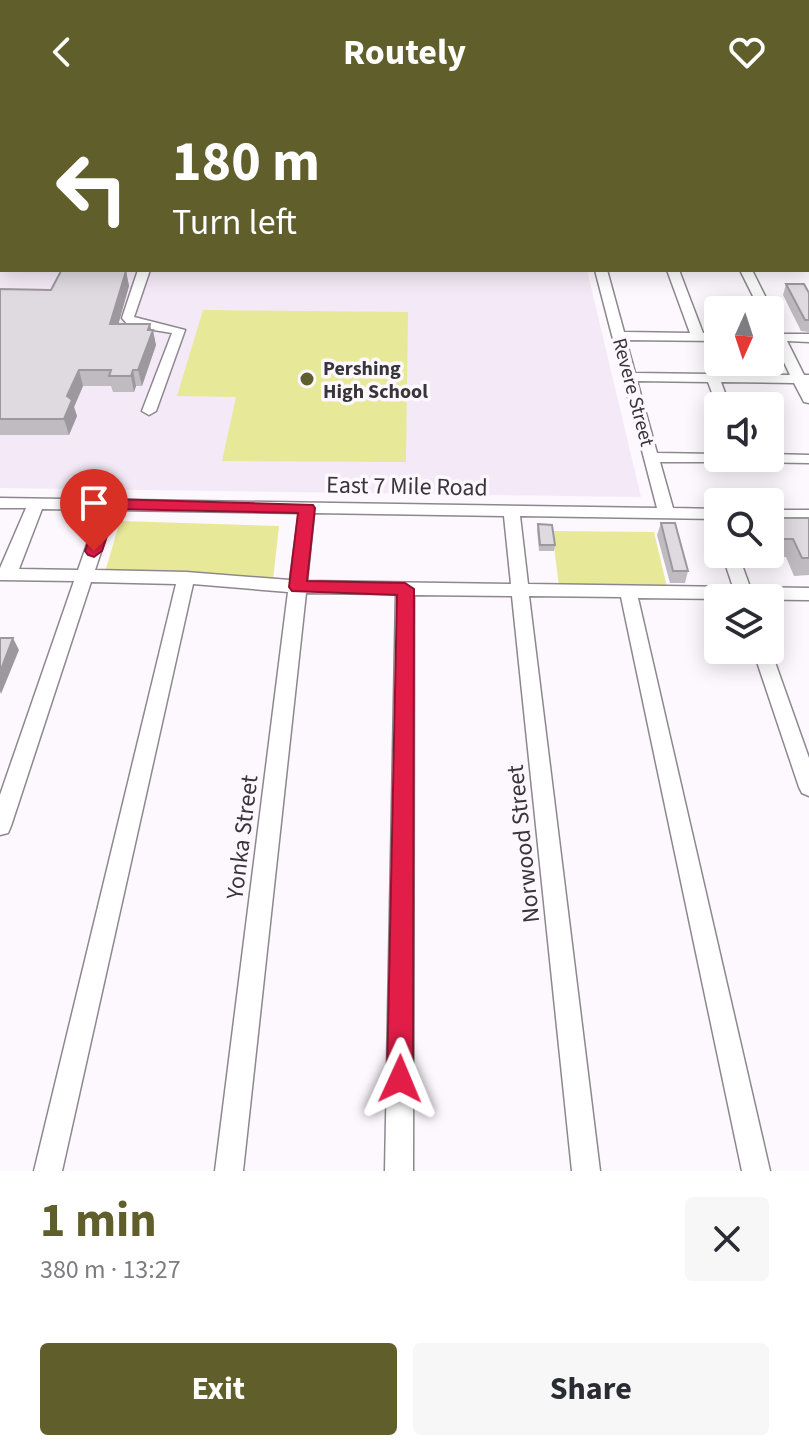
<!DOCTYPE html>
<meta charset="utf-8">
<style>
:root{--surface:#fff;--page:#f7f7f7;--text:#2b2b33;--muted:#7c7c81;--accent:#605f2c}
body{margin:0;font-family:"Source Sans 3",sans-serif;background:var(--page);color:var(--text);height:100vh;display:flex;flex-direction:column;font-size:30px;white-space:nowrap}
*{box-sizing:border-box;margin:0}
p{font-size:26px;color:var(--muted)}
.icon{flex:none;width:44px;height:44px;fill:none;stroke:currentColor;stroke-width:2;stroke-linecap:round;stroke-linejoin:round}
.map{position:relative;height:1067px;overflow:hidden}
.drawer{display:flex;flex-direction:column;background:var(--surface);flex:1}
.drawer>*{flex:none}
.top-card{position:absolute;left:0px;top:0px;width:810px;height:168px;box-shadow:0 4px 20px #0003;background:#605f2c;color:#fff;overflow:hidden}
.needle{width:52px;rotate:183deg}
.fabs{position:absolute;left:704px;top:192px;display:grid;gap:16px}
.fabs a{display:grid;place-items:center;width:80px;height:80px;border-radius:8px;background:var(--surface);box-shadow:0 4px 20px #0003;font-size:40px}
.pin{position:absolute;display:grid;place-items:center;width:68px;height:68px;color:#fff;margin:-82px -34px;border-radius:50% 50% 50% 0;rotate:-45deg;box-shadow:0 0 8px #0007}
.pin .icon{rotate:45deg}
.me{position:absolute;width:88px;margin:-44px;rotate:1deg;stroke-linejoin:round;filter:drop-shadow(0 0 6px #0008)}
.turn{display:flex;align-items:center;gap:28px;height:168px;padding:0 40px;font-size:36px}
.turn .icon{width:104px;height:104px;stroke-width:2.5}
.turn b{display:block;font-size:56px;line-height:68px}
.round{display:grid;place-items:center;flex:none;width:84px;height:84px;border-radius:8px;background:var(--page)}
.summary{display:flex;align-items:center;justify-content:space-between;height:136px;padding:0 40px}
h1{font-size:48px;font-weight:700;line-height:60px;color:var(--accent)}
.action{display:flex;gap:16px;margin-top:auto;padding:16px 40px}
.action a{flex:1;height:92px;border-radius:8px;background:var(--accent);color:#fff;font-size:32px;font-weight:700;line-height:92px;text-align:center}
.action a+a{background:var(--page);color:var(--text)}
header{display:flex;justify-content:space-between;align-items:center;height:104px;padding:0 40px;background:var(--accent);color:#fff;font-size:36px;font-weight:700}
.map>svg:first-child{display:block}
.built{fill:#f4eaf7}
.green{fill:#e8e899}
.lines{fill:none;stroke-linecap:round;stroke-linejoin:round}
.minor-casing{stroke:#8d888e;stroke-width:3}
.minor{fill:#fff;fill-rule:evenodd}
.wall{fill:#c0bbc1}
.shaded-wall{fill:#9c989d}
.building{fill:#dfd9e0;stroke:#9c989d;stroke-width:2}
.route{fill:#e11d48;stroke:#92132f;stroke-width:2}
.poi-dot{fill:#605f2c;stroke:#fdf7fe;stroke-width:3}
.labels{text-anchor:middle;stroke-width:7;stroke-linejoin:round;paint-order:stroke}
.far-poi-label{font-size:20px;font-weight:bold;fill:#383639;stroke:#fdf7fe;text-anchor:start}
.far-street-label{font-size:20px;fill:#383639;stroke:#fdf7fe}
.street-label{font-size:24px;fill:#383639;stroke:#fdf7fe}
</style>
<header><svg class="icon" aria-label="back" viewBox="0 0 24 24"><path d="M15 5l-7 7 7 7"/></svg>Routely<svg class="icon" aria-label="heart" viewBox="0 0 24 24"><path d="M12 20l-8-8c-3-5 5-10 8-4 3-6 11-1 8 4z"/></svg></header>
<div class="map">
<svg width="809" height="1067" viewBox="0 0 809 1067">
<rect width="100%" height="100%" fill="#fdf7fe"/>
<!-- built -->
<path class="built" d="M0,149L2,166H587L641,393L0,384Z"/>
<!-- green -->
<path class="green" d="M203,206L408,208L406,358L222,357L236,293L177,292Z
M120,417L279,422L273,476L105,468Z
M552,427L654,428L667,483L559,482Z"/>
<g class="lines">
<!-- minor casing -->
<g class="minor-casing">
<path id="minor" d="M352,0H360V2H352Z
M420,0H428V2H420Z
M486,0H494V2H486Z
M553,0H561L562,2H554Z
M605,0H613L614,2H606Z
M661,0H669L670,2H662Z
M715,0H723L724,2H716Z
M769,0H778L779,2H770Z
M804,0H809V3L805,2Z
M2,32V40L0,41V33Z
M808,46H809V53H808Z
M0,50H2V56H0Z
M0,140H2V146H0Z
M808,150H809V158H808Z
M138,166H150L134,213L185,226L156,307L149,311L142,307L172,229L129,222L122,214Z
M595,166H607L624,228L690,229L667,166H679L703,229H718V237L626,236L635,269L790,271L774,237H770V211L774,212L783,230H809V238L787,237L804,271H809V299L804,298L794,279L721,278L730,302H718V305L708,278L637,277L657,349L718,350V354H725L718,358H660L673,404L718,405V415L520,412L528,480L733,483L722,450H738L750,483L809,484V496L638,494L770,1067H742L621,493L529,492L600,1067H572L512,492L414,491L413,1067H385L396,490L306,489L243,1067H215L288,488L193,480L62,1067H34L176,480L91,478L11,722L8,729L0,731V691L74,477L0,476V464L26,404H0V394L657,404ZM42,405L99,406L78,466L19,465ZM115,406L299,409L290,476L186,468L95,466ZM314,409L504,412L511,480L307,477Z
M740,166H752L772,206L770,209V206H760Z
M770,350L809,351V359L744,358L737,354H770Z
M770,406H809V416H770Z
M770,544L809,654V692L802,689L799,683L753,546Z"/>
</g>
<!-- minor -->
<use href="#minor" class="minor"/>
</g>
<!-- wall -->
<path class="wall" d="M359,0H405V2H359Z
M126,167L129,182L118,220L151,226L156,241L142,282H136L134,288H113L111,282H83L74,303L77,312L69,331H0V185L51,186Z
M786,180L809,189V228L801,227L783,191Z
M770,414H809V471L794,472L786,453H755L754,450H770Z
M661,419L688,467L685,479H670L657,431Z
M538,420L555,441L554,447H539L537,426Z"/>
<!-- shaded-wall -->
<path class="shaded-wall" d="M119,0H130L129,2H113Z
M126,167L129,182L114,236L110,220Z
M150,220L152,229L153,226L156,241L142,282L138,266Z
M79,266L83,282L74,303L77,312L69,331L64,315L67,292Z
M133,266L136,282L134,288L131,272Z
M13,534L19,546L1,590L0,587V568Z"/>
<!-- building -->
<path class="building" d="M82,0H119L113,2H81Z
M61,167H126L110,220H150L148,226H153L138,266H133L131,272H109L111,266H79L67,292L72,296L64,315H0V185L51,186Z
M786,180H804L809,189V216H805Z
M770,414H809V454H802L793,435H770Z
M661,419H675L688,467H673Z
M538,420L552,421L555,441H540Z
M0,534H13L0,568Z"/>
<!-- route -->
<path class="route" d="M109,395L313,401L315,404L307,477L405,479L414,485L413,975L409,984L400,988L391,984L387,975L397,491L292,487L289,483L298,409L116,405L102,447L94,453L88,451L85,447L101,400Z"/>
<!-- markers -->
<circle class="poi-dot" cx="307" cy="275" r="8"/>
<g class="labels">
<!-- far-poi labels -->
<g class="far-poi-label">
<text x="323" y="271">Pershing<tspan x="323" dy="23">High School</tspan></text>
</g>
<!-- far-street labels -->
<g class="far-street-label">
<text transform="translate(634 288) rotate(75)" y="7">Revere Street</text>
</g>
<!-- street labels -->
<g class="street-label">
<text transform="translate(407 382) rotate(1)" y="8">East 7 Mile Road</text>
<text transform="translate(242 733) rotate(-83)" y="8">Yonka Street</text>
<text transform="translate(523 740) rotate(-96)" y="8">Norwood Street</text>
</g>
</g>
</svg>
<div class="fabs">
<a><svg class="needle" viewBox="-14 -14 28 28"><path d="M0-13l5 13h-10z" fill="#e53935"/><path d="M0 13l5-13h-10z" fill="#7c7c81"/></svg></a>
<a><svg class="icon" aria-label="sound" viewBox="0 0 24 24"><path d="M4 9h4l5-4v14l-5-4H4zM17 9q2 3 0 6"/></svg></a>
<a><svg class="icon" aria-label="search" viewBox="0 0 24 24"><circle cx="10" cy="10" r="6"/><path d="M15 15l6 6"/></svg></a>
<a><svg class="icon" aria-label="layers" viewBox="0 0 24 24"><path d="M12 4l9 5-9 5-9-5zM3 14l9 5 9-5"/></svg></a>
</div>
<div class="pin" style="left:94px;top:447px;background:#d93025"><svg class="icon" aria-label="arrive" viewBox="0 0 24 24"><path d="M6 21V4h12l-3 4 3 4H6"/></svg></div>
<svg class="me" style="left:400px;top:975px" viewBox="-20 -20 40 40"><path d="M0-17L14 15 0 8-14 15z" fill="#e11d48" stroke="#fff" stroke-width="4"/></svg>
<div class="top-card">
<div class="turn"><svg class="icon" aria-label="left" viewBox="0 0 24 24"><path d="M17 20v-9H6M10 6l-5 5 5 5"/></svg><div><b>180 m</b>Turn left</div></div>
</div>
</div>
<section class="drawer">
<div class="summary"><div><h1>1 min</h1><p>380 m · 13:27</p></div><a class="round"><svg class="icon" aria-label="close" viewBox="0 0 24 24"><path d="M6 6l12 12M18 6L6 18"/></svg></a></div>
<div class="action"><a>Exit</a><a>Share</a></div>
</section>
